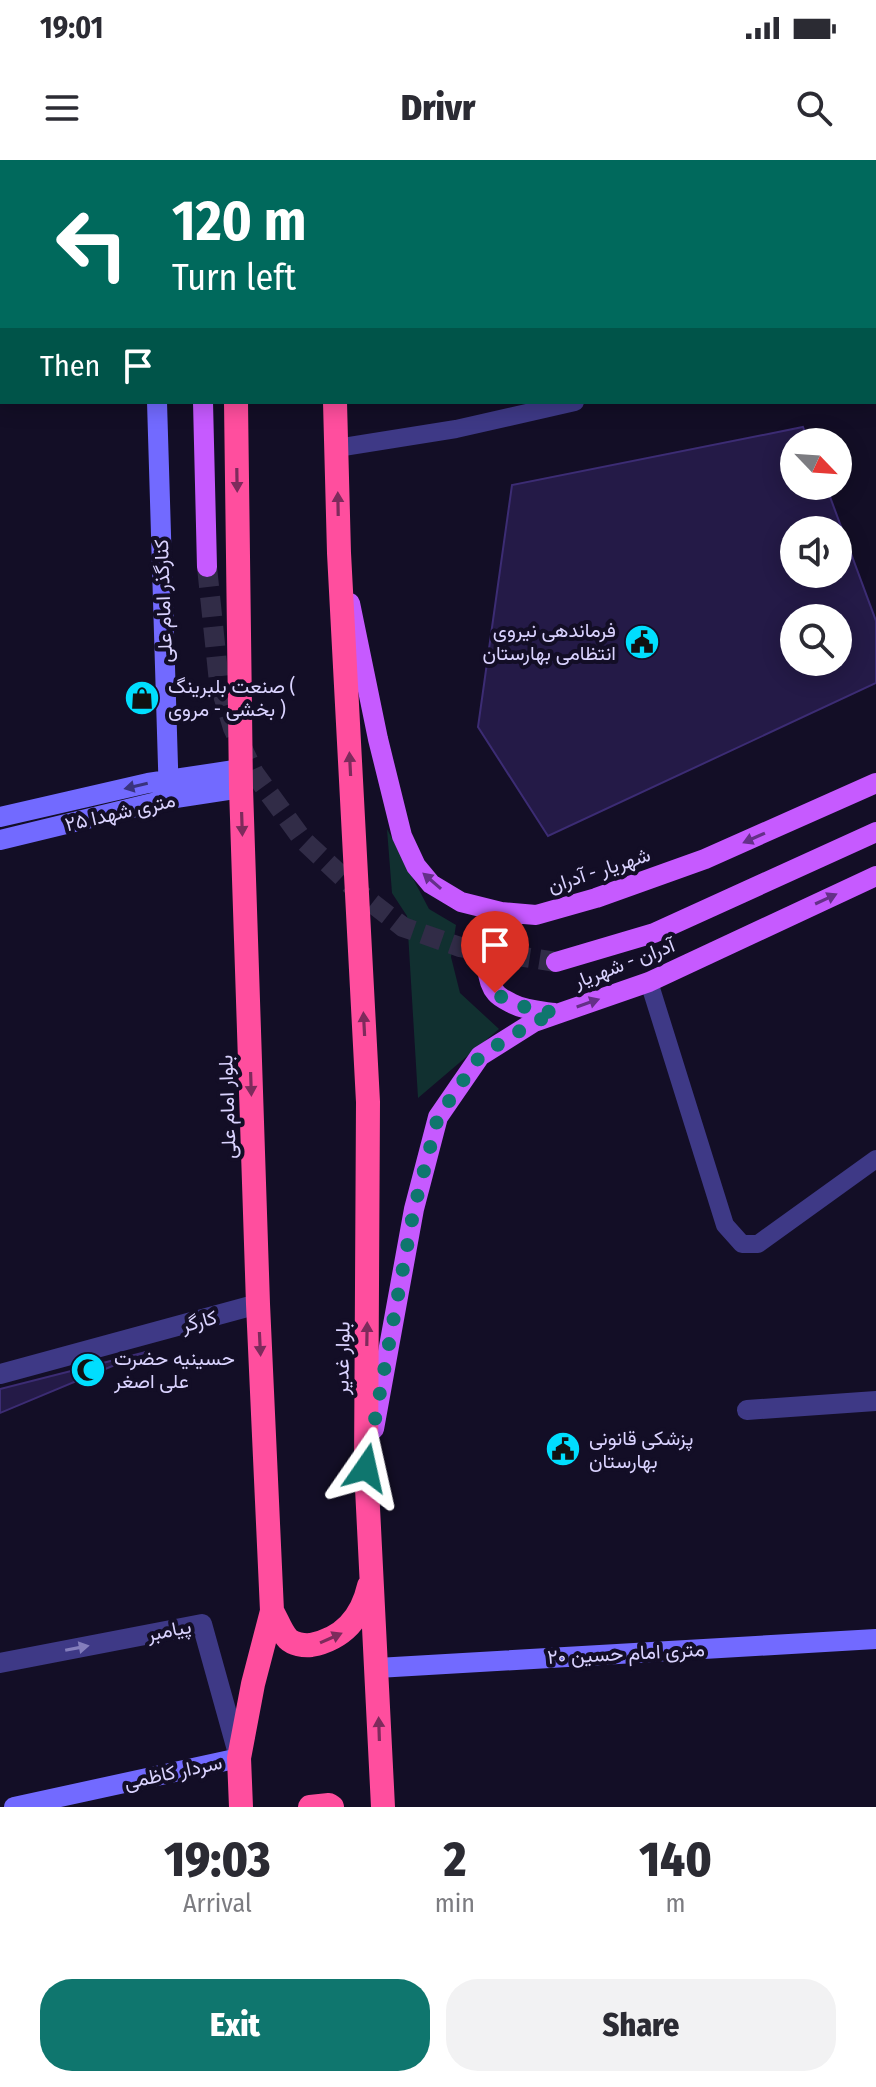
<!DOCTYPE html>
<meta charset="utf-8">
<style>
:root{--surface:#fff;--page:#f2f2f3;--text:#2b2b33;--muted:#7c7c81;--accent:#0f766e}
body{margin:0;font-family:"Fira Sans Condensed",Vazirmatn,sans-serif;background:var(--page);color:var(--text);height:100vh;display:flex;flex-direction:column;font-size:30px;white-space:nowrap}
*{box-sizing:border-box;margin:0}
p{font-size:26px;color:var(--muted)}
.icon{flex:none;width:44px;height:44px;fill:none;stroke:currentColor;stroke-width:2;stroke-linecap:round;stroke-linejoin:round}
.map{position:relative;height:1647px;overflow:hidden}
.details{display:flex;flex-direction:column;background:var(--surface);flex:1}
.details>*{flex:none}
.hud{position:absolute;left:0px;top:0px;width:876px;height:244px;box-shadow:0 4px 20px #0003;background:#00695c;color:#fff;overflow:hidden}
.needle{width:52px;rotate:115deg}
.controls{position:absolute;left:780px;top:268px;display:grid;gap:16px}
.controls a{display:grid;place-items:center;width:72px;height:72px;border-radius:50%;background:var(--surface);box-shadow:0 4px 20px #0003;font-size:40px}
.pin{position:absolute;display:grid;place-items:center;width:68px;height:68px;color:#fff;margin:-82px -34px;border-radius:50% 50% 50% 0;rotate:-45deg;box-shadow:0 0 8px #0007}
.pin .icon{rotate:45deg}
.me{position:absolute;width:88px;margin:-44px;rotate:11deg;stroke-linejoin:round;filter:drop-shadow(0 0 6px #0008)}
.turn{display:flex;align-items:center;gap:28px;height:168px;padding:0 40px;font-size:36px}
.turn .icon{width:104px;height:104px;stroke-width:2.5}
.turn b{display:block;font-size:56px;line-height:68px}
.then{display:flex;align-items:center;height:76px;padding:0 40px;background:#0003;gap:16px;font-size:30px}
.eta{display:flex;justify-content:space-evenly;align-items:center;height:136px;text-align:center}
.eta b{font-size:48px;font-weight:800;line-height:56px}
.cta{display:flex;gap:16px;margin-top:auto;padding:16px 40px}
.cta a{flex:1;height:92px;border-radius:32px;background:var(--accent);color:#fff;font-size:32px;font-weight:800;line-height:92px;text-align:center}
.cta a+a{background:var(--page);color:var(--text)}
.status{display:flex;justify-content:space-between;align-items:center;height:56px;padding:0 40px;background:var(--surface);direction:ltr}
.status svg{height:22px;fill:currentColor}
header{display:flex;justify-content:space-between;align-items:center;height:104px;padding:0 40px;background:var(--surface);font-size:36px;font-weight:800}
.map>svg:first-child{display:block}
.green{fill:#113030}
.building{fill:#241a47;stroke:#3c2c74;stroke-width:2;fill-rule:evenodd}
.lines{fill:none;stroke-linecap:round;stroke-linejoin:round}
.primary-tunnel{stroke:#312c47;stroke-width:20;stroke-dasharray:20 10;stroke-linecap:butt}
.lane{stroke:#3e3986;stroke-width:18}
.street{stroke:#3e3986;stroke-width:20}
.secondary{stroke:#726aff;stroke-width:20}
.primary{stroke:#c65aff;stroke-width:20}
.highway{stroke:#ff4e9e;stroke-width:24}
.oneway{fill:#7d2b5c}
.oneway2{fill:#39337d}
.oneway3{fill:#643088}
.oneway4{fill:#847ebc}
.route{stroke:#0f766e;stroke-width:14;stroke-dasharray:0 25.2}
.labels{text-anchor:middle;stroke-width:8;stroke-linejoin:round;paint-order:stroke}
.street-label{font-size:20px;fill:#dad3ff;stroke:#130e26}
.poi-label{font-size:20px;fill:#dad3ff;stroke:#130e26;text-anchor:start}
</style>
<div class="status"><b>19:01</b><svg viewBox="0 0 49 12"><path d="M0 12V9h3v3zM5 12V6h3v6zM10 12V3h3v9zM15 12V0h3v12zM26 1h20v11H26zM47 4h2v5h-2z"/></svg></div>
<header><svg class="icon" aria-label="menu" viewBox="0 0 24 24"><path d="M4 6h16M4 12h16M4 18h16"/></svg>Drivr<svg class="icon" aria-label="search" viewBox="0 0 24 24"><circle cx="10" cy="10" r="6"/><path d="M15 15l6 6"/></svg></header>
<div class="map">
<svg width="876" height="1647" viewBox="0 0 876 1647">
<rect width="100%" height="100%" fill="#130e26"/>
<!-- green -->
<path class="green" d="M387,669L429,749L456,765L451,797L460,833L499,869L418,938L407,756L392,733Z"/>
<!-- building -->
<path class="building" d="M0,0H129L130,2H2V161H0Z
M803,267L809,282H794V326H826L876,461V523L548,676L478,567L512,325ZM794,370H838V414H794ZM794,458H838V502H794Z
M146,1192L0,1253V1229Z"/>
<g class="lines">
<!-- primary-tunnel -->
<path class="primary-tunnel" d="M207,407L219,522L233,568L254,613L303,680L363,736L403,767L460,787L556,802"/>
<!-- lane -->
<path class="lane" d="M337,288L456,269L575,242
M649,822L725,1065L742,1084H758L876,999"/>
<!-- street -->
<path class="street" d="M0,1214L258,1144
M747,1250L876,1241
M0,1503L202,1464L239,1597"/>
<!-- secondary -->
<path class="secondary" d="M148,0V2
M0,192H2
M157,242L169,639
M0,657L148,623L241,609
M0,680L169,639L241,628
M377,1508L876,1479
M14,1647L239,1598"/>
<!-- primary -->
<path class="primary" d="M194,0V2
M203,242L207,407
M350,443L378,579L402,676L416,706L431,724L461,742L501,752L536,755L596,738L705,699L876,623
M519,754C509,761 499,769 492,779C484,792 486,822 496,833C499,837 507,841 511,843C524,850 540,851 554,853
M556,802L654,773L876,672
M374,1269L414,1049L438,957L480,896L534,862L649,822L876,716"/>
<!-- highway -->
<path class="highway" d="M232,0V2
M325,0L326,2
M236,242L241,628L258,1144L272,1451L253,1524L239,1598L241,1647
M335,242L339,393L368,942L366,1308L383,1647
M272,1451C277,1459 281,1472 288,1479C293,1484 304,1486 311,1485C343,1479 362,1457 369,1426
M310,1647L329,1645L332,1647"/>
</g>
<!-- one-way arrows -->
<defs><path id="oneway-solid" d="M-6-.8H1V-3.2L6.5 0L1 3.2V.8H-6Z" transform="scale(2)"/></defs>
<g class="oneway">
<use href="#oneway-solid" transform="translate(237 320) rotate(89)"/>
<use href="#oneway-solid" transform="translate(338 344) rotate(-91)"/>
<use href="#oneway-solid" transform="translate(350 604) rotate(-93)"/>
<use href="#oneway-solid" transform="translate(242 664) rotate(88)"/>
<use href="#oneway-solid" transform="translate(364 864) rotate(-93)"/>
<use href="#oneway-solid" transform="translate(251 924) rotate(88)"/>
<use href="#oneway-solid" transform="translate(367 1174) rotate(-89)"/>
<use href="#oneway-solid" transform="translate(260 1184) rotate(87)"/>
<use href="#oneway-solid" transform="translate(331 1478) rotate(-24)"/>
<use href="#oneway-solid" transform="translate(379 1569) rotate(-92)"/>
</g>
<use class="oneway2" href="#oneway-solid" transform="translate(136 626) rotate(167)"/>
<g class="oneway3">
<use href="#oneway-solid" transform="translate(754 678) rotate(156)"/>
<use href="#oneway-solid" transform="translate(432 721) rotate(-139)"/>
<use href="#oneway-solid" transform="translate(826 739) rotate(-25)"/>
<use href="#oneway-solid" transform="translate(588 843) rotate(-19)"/>
</g>
<use class="oneway4" href="#oneway-solid" transform="translate(77 1488) rotate(-11)"/>
<g class="lines">
<!-- route -->
<path class="route" d="M366,1308L414,1049L438,957L480,896L534,862L557,853C532,849 516,847 495,833"/>
</g>
<!-- icons -->
<defs>
<g id="civic-disc" transform="scale(1.8)"><circle r="9.5" fill="#00defe" stroke="#130e26"/><path d="M-.6-6.5H3V-4.5H.6V-3L4-1V1h2V6H-6V1h2V-1L-.6-3ZM-1.2 2.5V6h2.4V2.5Z" fill="#111"/></g>
<g id="shop-disc" transform="scale(1.8)"><circle r="9.5" fill="#00defe" stroke="#130e26"/><path d="M-5-2.5h2.3a2.7 3.5 0 0 1 5.4 0H5L5.5 6h-11ZM-1.5-2.5h3a1.5 2.3 0 0 0-3 0Z" fill="#111"/></g>
<g id="mosque-disc" transform="scale(1.8)"><circle r="9.5" fill="#00defe" stroke="#130e26"/><path d="M3.5-4.9A6 6 0 1 0 3.5 4.9A5 5 0 1 1 3.5-4.9Z" fill="#111"/></g>
</defs>
<g fill-rule="evenodd">
<use href="#civic-disc" x="642" y="482"/>
<use href="#shop-disc" x="142" y="538"/>
<use href="#mosque-disc" x="88" y="1210"/>
<use href="#civic-disc" x="563" y="1289"/>
</g>
<g class="labels">
<!-- street labels -->
<g class="street-label">
<text transform="translate(163 441) rotate(-92)" y="7">کنارگذر امام علی</text>
<text transform="translate(120 652) rotate(-13)" y="7">۲۵ متری شهدا</text>
<text transform="translate(599 710) rotate(-18)" y="7">شهریار - آدران</text>
<text transform="translate(624 803) rotate(-21)" y="7">آدران - شهریار</text>
<text transform="translate(227 947) rotate(-92)" y="7">بلوار امام علی</text>
<text transform="translate(199 1161) rotate(-15)" y="7">کارگر</text>
<text transform="translate(342 1198) rotate(-89)" y="7">بلوار غدیر</text>
<text transform="translate(169 1470) rotate(-11)" y="7">پیامبر</text>
<text transform="translate(626 1493) rotate(-3)" y="7">۲۰ متری امام حسین</text>
<text transform="translate(173 1612) rotate(-12)" y="7">سردار کاظمی</text>
</g>
<!-- poi labels -->
<g class="poi-label">
<text x="616" y="477" text-anchor="end">فرماندهی نیروی<tspan x="616" dy="23">انتظامی بهارستان</tspan></text>
<text x="168" y="533">صنعت بلبرینگ (<tspan x="168" dy="23">بخشی - مروی )</tspan></text>
<text x="114" y="1205">حسینیه حضرت<tspan x="114" dy="23">علی اصغر</tspan></text>
<text x="589" y="1285">پزشکی قانونی<tspan x="589" dy="23">بهارستان</tspan></text>
</g>
</g>
</svg>
<div class="controls">
<a><svg class="needle" viewBox="-14 -14 28 28"><path d="M0-13l5 13h-10z" fill="#e53935"/><path d="M0 13l5-13h-10z" fill="#7c7c81"/></svg></a>
<a><svg class="icon" aria-label="sound" viewBox="0 0 24 24"><path d="M4 9h4l5-4v14l-5-4H4zM17 9q2 3 0 6"/></svg></a>
<a><svg class="icon" aria-label="search" viewBox="0 0 24 24"><circle cx="10" cy="10" r="6"/><path d="M15 15l6 6"/></svg></a>
</div>
<div class="pin" style="left:495px;top:833px;background:#d93025"><svg class="icon" aria-label="arrive" viewBox="0 0 24 24"><path d="M6 21V4h12l-3 4 3 4H6"/></svg></div>
<svg class="me" style="left:366px;top:1308px" viewBox="-20 -20 40 40"><path d="M0-17L14 15 0 8-14 15z" fill="#0f766e" stroke="#fff" stroke-width="4"/></svg>
<div class="hud">
<div class="turn"><svg class="icon" aria-label="left" viewBox="0 0 24 24"><path d="M17 20v-9H6M10 6l-5 5 5 5"/></svg><div><b>120 m</b>Turn left</div></div>
<div class="then">Then<svg class="icon" aria-label="arrive" viewBox="0 0 24 24"><path d="M6 21V4h12l-3 4 3 4H6"/></svg></div>
</div>
</div>
<section class="details">
<div class="eta">
<div><b>19:03</b><p>Arrival</p></div>
<div><b>2</b><p>min</p></div>
<div><b>140</b><p>m</p></div>
</div>
<div class="cta"><a>Exit</a><a>Share</a></div>
</section>
